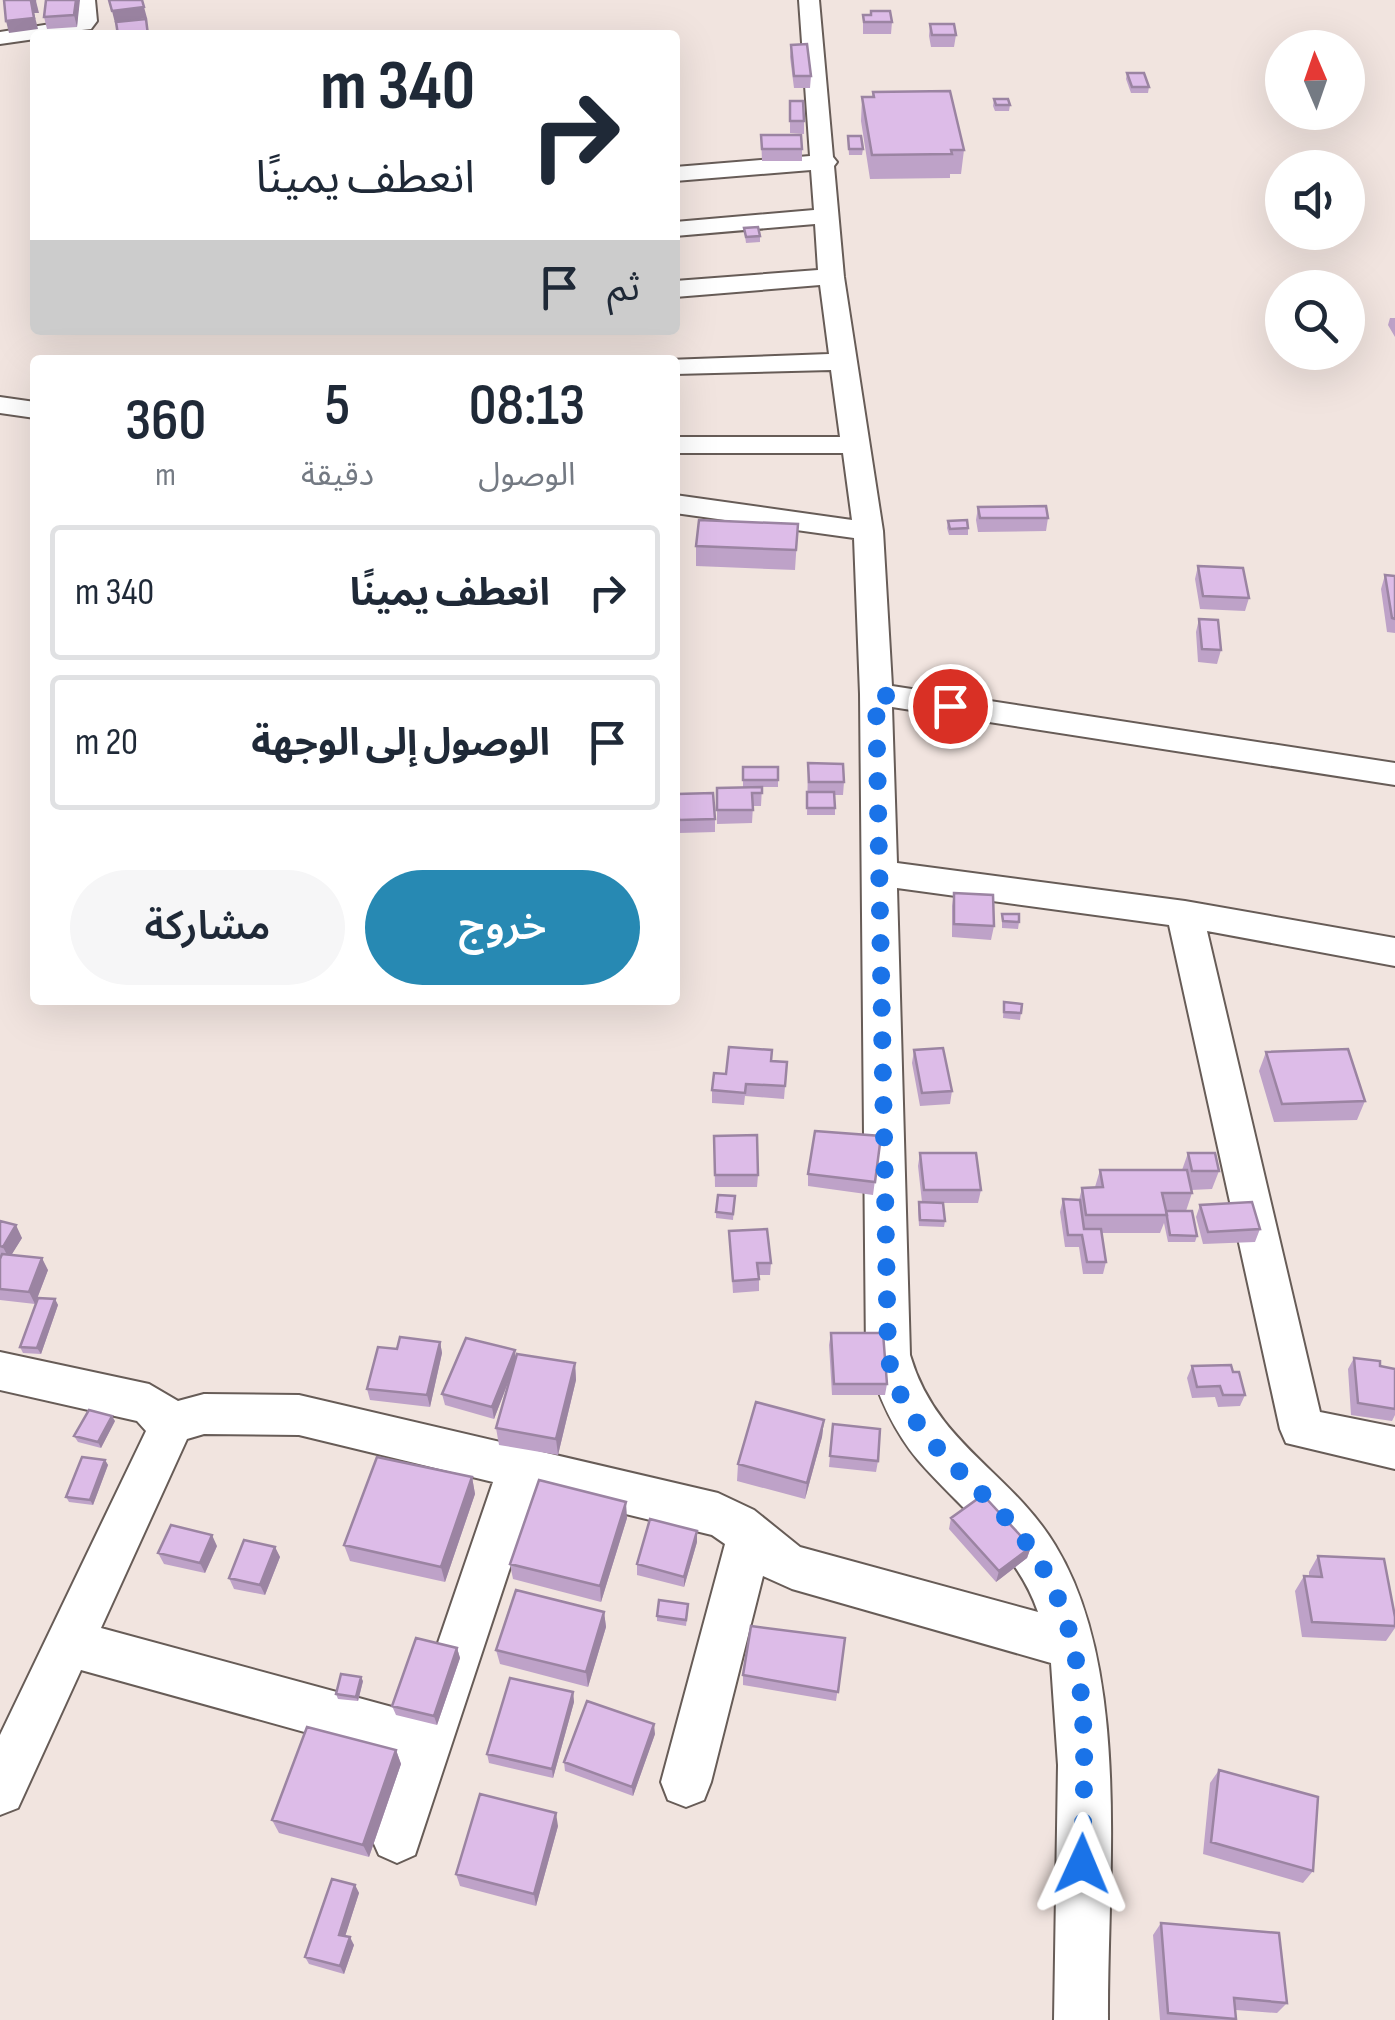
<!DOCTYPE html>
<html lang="ar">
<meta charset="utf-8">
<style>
:root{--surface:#fff;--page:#f6f6f7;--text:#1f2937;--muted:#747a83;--line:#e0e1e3;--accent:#2789b3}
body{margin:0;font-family:"Sofia Sans Condensed","Noto Sans Arabic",sans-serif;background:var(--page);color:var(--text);direction:rtl;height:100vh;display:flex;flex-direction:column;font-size:38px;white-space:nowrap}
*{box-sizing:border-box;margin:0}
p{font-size:32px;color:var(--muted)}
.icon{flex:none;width:55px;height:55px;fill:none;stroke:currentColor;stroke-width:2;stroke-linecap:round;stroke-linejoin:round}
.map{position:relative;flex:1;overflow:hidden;direction:ltr}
.side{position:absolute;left:30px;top:355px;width:650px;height:650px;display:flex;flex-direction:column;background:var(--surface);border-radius:10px;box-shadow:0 10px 40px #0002;direction:rtl}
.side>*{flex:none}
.banner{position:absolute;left:30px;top:30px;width:650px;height:305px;border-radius:10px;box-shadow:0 10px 40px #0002;direction:rtl;background:#fff;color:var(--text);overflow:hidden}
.needle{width:65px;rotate:358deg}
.controls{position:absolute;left:1265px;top:30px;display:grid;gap:20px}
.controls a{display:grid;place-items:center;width:100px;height:100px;border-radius:50%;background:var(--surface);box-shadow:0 10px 40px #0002;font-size:50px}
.pin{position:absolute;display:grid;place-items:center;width:85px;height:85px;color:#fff;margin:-42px;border:5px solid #fff;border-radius:50%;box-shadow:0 2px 10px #0007}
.me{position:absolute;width:110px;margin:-55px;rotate:1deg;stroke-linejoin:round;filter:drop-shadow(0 0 8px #0008)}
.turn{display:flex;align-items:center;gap:35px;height:210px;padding:0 40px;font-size:45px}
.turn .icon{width:130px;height:130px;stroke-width:2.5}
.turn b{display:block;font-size:70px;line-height:85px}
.then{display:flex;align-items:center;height:95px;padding:0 40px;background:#0003;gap:20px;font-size:38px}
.eta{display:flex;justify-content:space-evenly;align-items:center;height:170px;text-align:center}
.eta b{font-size:60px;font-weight:600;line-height:70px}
.primary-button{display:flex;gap:20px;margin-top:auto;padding:20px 40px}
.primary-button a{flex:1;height:115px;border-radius:60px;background:var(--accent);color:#fff;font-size:40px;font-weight:600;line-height:115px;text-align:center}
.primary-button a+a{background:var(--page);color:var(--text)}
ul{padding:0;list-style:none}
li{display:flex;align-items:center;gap:30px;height:135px;margin:0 20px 15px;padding:0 20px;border:5px solid var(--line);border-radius:10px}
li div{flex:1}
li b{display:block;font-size:38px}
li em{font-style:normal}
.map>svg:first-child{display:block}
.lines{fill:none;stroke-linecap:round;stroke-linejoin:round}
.minor-casing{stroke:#675c57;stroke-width:4}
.minor{fill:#fff;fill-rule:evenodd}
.wall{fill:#bea2c8}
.shaded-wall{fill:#9b84a2}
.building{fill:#ddbce8;stroke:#9b84a2;stroke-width:2.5}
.route{stroke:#1a73e8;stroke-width:18;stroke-dasharray:0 32.4}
</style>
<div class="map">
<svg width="1395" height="2020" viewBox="0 0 1395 2020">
<rect width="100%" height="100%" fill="#f1e4df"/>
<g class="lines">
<!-- minor casing -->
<g class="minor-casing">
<path id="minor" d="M75,0H95L97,21L91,29L35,35V39L0,44V32L76,20Z
M799,0H819L833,157L837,162L834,166L844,277L883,531L892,686L1395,763V785L892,707L897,863L1185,901L1395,938V966L1207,931L1320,1412L1395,1427V1469L1286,1443L1280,1429L1169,925L897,888L910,1355C936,1444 1010,1471 1055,1545C1132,1671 1107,1875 1108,2020H1054L1058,1765L1051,1663L792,1589L763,1576L711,1782L704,1800L686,1807L668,1800L661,1782L725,1544L712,1535L535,1492L415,1855L397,1863L379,1855L371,1837L398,1758L81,1670L18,1808L0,1815V1735L146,1431L137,1421L0,1390V1352L149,1384L178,1401L204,1394L299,1395L718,1493L754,1510L800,1547L1038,1612C1016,1548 961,1510 918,1460C892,1429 877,1393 866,1355L860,694L854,538L675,513V495L852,520L843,453H675V437H840L831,370L675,374V360H667L829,354L820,285L675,297V281L818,270L815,224L675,236V222L814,210L811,170L675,181V167L810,156ZM204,1434L299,1435L493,1482L414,1713L101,1628L187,1439Z
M0,397L35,402V418L0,413Z"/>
</g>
<!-- minor -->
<use href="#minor" class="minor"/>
</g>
<!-- wall -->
<path class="wall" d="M46,0H79L77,27L47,29L44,17Z
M863,15L892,22L891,34H863Z
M930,24L956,35L954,47H931L929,36Z
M791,45L811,76L810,88H794L790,57Z
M1127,73L1149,87L1148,93H1131L1126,79Z
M873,92L964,150L961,174H950V178L870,179L861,121L862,97H872Z
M994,99L1010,105L1009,111H995L993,106Z
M790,101L804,121V134L790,133Z
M761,135L802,149V161H762Z
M848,136L863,149L862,155H849Z
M744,228L760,236V242L746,243Z
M1390,318H1395V337L1388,325Z
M978,507L1048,518L1046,531L978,532L976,520Z
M948,521L968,528V535H949L947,528Z
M798,524L795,570L696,566V546Z
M1198,566L1249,598L1245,611L1200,609L1195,579Z
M1385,575L1395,576V633L1387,632L1381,589Z
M1199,619L1221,650L1217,664L1198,662L1196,632Z
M808,763L844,782L843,795H835V815H807Z
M743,767H778V787H743Z
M762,787L761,806H753L752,823L717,824V788Z
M677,794L715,819V832L679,833Z
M954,893L994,926L991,940L952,937V906Z
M1002,914L1019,922L1018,929L1002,928Z
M1004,1002L1021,1013L1020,1020L1003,1018Z
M914,1050L952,1091L950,1104L920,1106L912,1063Z
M1266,1052L1365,1101L1357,1120L1274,1122L1259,1071Z
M771,1061L787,1062L784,1099L745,1096L744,1105L712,1103V1090L726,1074Z
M714,1136L758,1175L757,1187H715Z
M881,1136L873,1195L808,1186V1174Z
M920,1153L981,1190L978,1203H934L945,1221L944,1227L919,1226L918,1208L919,1202H922L918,1166Z
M1188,1153L1219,1171L1212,1189L1191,1190L1192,1193L1186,1211L1197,1236L1195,1242H1168L1164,1223L1160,1233H1102L1106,1262L1103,1274H1083L1079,1247H1065L1060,1212L1063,1199L1079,1200L1082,1188L1095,1187L1100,1170H1182Z
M735,1196L733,1220L716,1218V1212Z
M1200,1205L1260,1229L1255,1242L1203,1244L1196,1217Z
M0,1221L22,1238L11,1255L48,1270L35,1304L0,1300Z
M729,1231L771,1263L770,1275H759V1291L733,1293Z
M55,1299L58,1305L41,1354L23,1353L20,1347Z
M831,1333L887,1384L885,1395H832L829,1345Z
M440,1342L442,1353L430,1407L370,1400L367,1389L397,1349Z
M516,1357L575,1363L576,1380L558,1455L499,1445L496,1428L509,1380L494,1419L445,1405L442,1394Z
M1354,1358L1380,1366L1395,1369V1415L1392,1421L1351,1415L1348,1369Z
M1192,1366L1233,1372L1245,1395L1240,1406L1218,1407L1215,1397L1192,1398L1187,1378Z
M824,1420L822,1437L805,1499L737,1481L738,1464Z
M115,1421L101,1448L78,1442L74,1436Z
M833,1424L878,1461L876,1472L829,1467Z
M105,1460L108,1465L93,1505L69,1502L66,1497Z
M472,1477L475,1494L445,1582L350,1561L344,1545Z
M627,1518L601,1602L513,1579L510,1564Z
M951,1518L1031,1547L1027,1558L996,1582L949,1529Z
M697,1542L684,1587L637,1575V1564Z
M217,1546L205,1573L164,1564L158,1553Z
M275,1547L280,1557L265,1595L234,1589L229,1578Z
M1318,1556L1395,1617V1628L1386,1641L1302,1637L1295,1591L1304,1576H1309V1572Z
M688,1609L686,1626L657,1621V1616Z
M604,1612L606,1627L588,1687L500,1664L496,1650Z
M845,1638L836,1701L743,1685V1675Z
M457,1648L460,1658L437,1725L396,1715L392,1706Z
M363,1681L358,1701L338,1699L336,1694Z
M573,1692L574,1702L553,1778L489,1763L487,1754Z
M655,1734L633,1796L565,1771L564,1762Z
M396,1750L401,1764L369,1857L279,1833L272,1820Z
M1219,1770L1313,1871L1303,1883L1203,1854L1210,1783Z
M558,1826L536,1906L460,1886L456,1874Z
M355,1885L359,1893L345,1936L354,1945L344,1974L309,1964L305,1957Z
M1161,1923L1287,2003L1277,2013L1236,2010V2020H1160L1153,1935Z"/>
<!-- shaded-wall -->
<path class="shaded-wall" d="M76,0H80L77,27L74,15Z
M31,1H36L39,13H34L38,29L9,33L6,21Z
M144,7L147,18L115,23L112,11Z
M16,1225L22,1238L9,1259L3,1247Z
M42,1258L48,1270L35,1304L29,1292Z
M55,1299L58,1305L41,1354L37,1348Z
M440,1342L442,1353L430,1407L427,1395Z
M515,1350L516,1362L494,1419L492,1407Z
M575,1363L576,1380L558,1455L556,1439Z
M112,1416L115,1421L101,1448L98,1442Z
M824,1420L822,1437L805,1499L807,1483Z
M105,1460L108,1465L93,1505L90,1500Z
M472,1477L475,1494L445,1582L441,1567Z
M626,1502L627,1518L601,1602L600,1586Z
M697,1531V1542L684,1587V1577Z
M212,1535L217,1546L205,1573L200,1563Z
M275,1547L280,1557L265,1595L260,1585Z
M1031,1547L1027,1558L996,1582L999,1571Z
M604,1612L606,1627L588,1687L586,1672Z
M457,1648L460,1658L437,1725L434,1716Z
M361,1677L363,1681L358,1701L356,1697Z
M573,1692L574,1702L553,1778L552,1769Z
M654,1724L655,1734L633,1796L632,1787Z
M396,1750L401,1764L369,1857L363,1845Z
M556,1813L558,1826L536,1906L534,1894Z
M355,1885L359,1893L343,1943L339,1935Z
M350,1937L354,1945L344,1974L340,1966Z"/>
<!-- building -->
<path class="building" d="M4,0H36L31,1L34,18L6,21Z
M46,0H76L74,15L44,17Z
M109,0H142L144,7L112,11Z
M871,11H890L892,22H864L863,15H871Z
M146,19L148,35H118L116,22Z
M930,24H954L956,35H932Z
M807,44L811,76H794L791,45Z
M1127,73H1144L1149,87H1132Z
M950,91L964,150H951L952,154L872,155L862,97H874L873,92Z
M994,99H1008L1010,105H996Z
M790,101H803L804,121H790Z
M761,135H801L802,149H762Z
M848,136H861L863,149H849Z
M758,227L760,236L746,237L744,228Z
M1046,506L1048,518H980L978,507Z
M699,520L798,524L796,550L696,546Z
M967,520L968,528L950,529L948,521Z
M1198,566L1243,568L1249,598L1203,596Z
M1385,575L1395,576V619L1392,618Z
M1199,619L1218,620L1221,650L1202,649Z
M808,763L843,764L844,782H809Z
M743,767H778V780H743Z
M762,787V793H752L753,810H717V788Z
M807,792H834L835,808H807Z
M713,793L715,819L679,820L677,794Z
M954,893L993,895L994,926L954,924Z
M1002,914H1019V922L1003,921Z
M1004,1002L1022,1004L1021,1013L1004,1012Z
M729,1047L772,1050L771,1061L787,1062L785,1086L746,1084L745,1093L712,1090L714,1073L726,1074Z
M943,1048L952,1091L922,1093L914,1050Z
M1348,1049L1365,1101L1282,1104L1266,1052Z
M815,1131L881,1136L875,1182L808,1174Z
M757,1135L758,1175H715L714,1136Z
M920,1153H976L981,1190H924Z
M1188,1153H1215L1219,1171H1192Z
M1100,1170H1187L1192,1193H1162L1167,1215H1086L1082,1188L1103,1187Z
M718,1195L735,1196L733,1214L716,1212Z
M1063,1199L1080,1200L1084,1229H1101L1106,1262H1087L1082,1235H1068Z
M919,1202L943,1203L945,1221L920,1220Z
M1252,1202L1260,1229L1208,1232L1200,1205Z
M1166,1211H1192L1197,1236L1170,1235Z
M0,1221L16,1225L3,1247L0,1246Z
M767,1229L771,1263H757L759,1279L733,1281L729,1231Z
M2,1254L42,1258L29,1292L0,1289V1259Z
M38,1298L55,1299L37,1348L20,1347Z
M831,1333H883L887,1384H834Z
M400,1337L440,1342L427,1395L367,1389L378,1347L397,1349Z
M466,1338L515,1350L492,1407L442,1394Z
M517,1354L575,1363L556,1439L496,1428Z
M1354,1358L1380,1361V1366L1395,1369V1409L1358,1403Z
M1231,1365L1233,1372H1239L1245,1395H1223L1220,1386L1197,1387L1192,1366Z
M756,1402L824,1420L807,1483L738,1464Z
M89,1410L112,1416L98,1442L74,1436Z
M833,1424L880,1429L878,1461L830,1456Z
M82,1457L105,1460L90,1500L66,1497Z
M377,1457L472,1477L441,1567L344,1545Z
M539,1480L626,1502L600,1586L510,1564Z
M983,1495L1031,1547L999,1571L951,1518Z
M650,1519L697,1531L684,1577L637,1564Z
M171,1525L212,1535L200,1563L158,1553Z
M244,1540L275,1547L260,1585L229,1578Z
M1318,1556L1384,1559L1395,1617V1626L1312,1622L1304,1576L1322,1577Z
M516,1590L604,1612L586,1672L496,1650Z
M659,1600L688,1604L686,1620L657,1616Z
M751,1626L845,1638L838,1692L743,1675Z
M416,1638L457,1648L434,1716L392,1706Z
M341,1674L361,1677L356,1697L336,1694Z
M510,1678L573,1692L552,1769L487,1754Z
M587,1701L654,1724L632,1787L564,1762Z
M307,1727L396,1750L363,1845L272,1820Z
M1219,1770L1318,1797L1313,1871L1211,1842Z
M480,1794L556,1813L534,1894L456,1874Z
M332,1879L355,1885L339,1935L350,1937L340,1966L305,1957Z
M1161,1923L1279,1933L1287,2003L1234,1998L1236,2019L1168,2013Z"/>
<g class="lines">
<!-- route -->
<path class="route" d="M950,706L876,694L888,1355C904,1446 993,1486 1038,1560C1095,1650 1084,1762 1082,1864"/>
</g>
</svg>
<div class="controls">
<a><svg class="needle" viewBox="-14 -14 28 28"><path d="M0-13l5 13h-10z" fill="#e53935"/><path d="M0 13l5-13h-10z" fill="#747a83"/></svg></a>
<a><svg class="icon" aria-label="sound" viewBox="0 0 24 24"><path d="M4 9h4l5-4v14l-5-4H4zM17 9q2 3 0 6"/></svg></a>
<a><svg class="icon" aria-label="search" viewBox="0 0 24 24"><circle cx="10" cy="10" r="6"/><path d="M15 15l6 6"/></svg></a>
</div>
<div class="pin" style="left:950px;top:706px;background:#d93025"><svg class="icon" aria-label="arrive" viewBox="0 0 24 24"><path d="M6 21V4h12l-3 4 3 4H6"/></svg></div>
<svg class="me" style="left:1082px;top:1864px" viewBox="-20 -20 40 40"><path d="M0-17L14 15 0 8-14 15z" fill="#1a73e8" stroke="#fff" stroke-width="4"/></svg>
<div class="banner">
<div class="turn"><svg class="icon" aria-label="right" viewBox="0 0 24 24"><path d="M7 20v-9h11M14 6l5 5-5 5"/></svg><div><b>340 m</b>انعطف يمينًا</div></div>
<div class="then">ثم<svg class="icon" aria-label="arrive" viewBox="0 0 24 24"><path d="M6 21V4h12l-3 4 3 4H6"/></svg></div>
</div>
<section class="side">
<div class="eta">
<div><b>08:13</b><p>الوصول</p></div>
<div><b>5</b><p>دقيقة</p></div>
<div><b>360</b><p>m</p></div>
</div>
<ul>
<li><svg class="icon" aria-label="right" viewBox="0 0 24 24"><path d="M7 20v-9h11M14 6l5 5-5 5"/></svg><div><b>انعطف يمينًا</b></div><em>340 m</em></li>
<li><svg class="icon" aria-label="arrive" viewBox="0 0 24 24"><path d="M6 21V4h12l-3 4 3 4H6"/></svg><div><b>الوصول إلى الوجهة</b></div><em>20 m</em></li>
</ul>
<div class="primary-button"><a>خروج</a><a>مشاركة</a></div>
</section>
</div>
